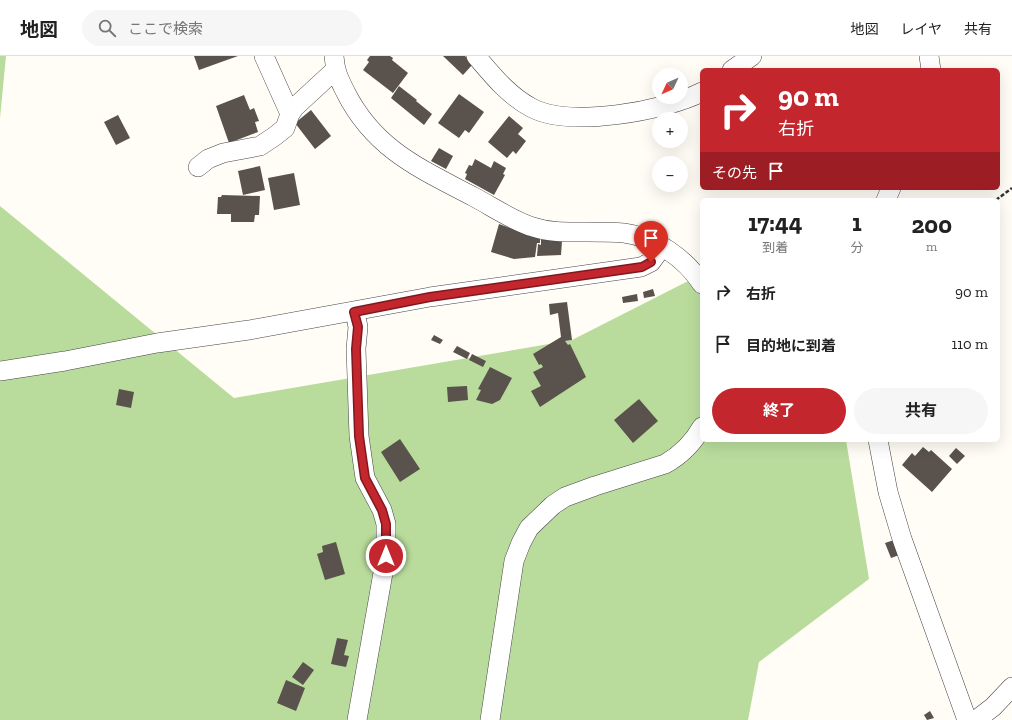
<!DOCTYPE html>
<html lang="ja">
<meta charset="utf-8">
<style>
:root{--surface:#fff;--page:#f6f6f6;--text:#222;--muted:#767676;--line:#e0e0e0;--accent:#c4262e}
body{margin:0;font-family:"Zilla Slab","Noto Sans JP",serif;background:var(--page);color:var(--text);height:100vh;display:flex;flex-direction:column;font-size:15px;white-space:nowrap}
*{box-sizing:border-box;margin:0}
p{font-size:13px;color:var(--muted)}
.icon{flex:none;width:22px;height:22px;fill:none;stroke:currentColor;stroke-width:2;stroke-linecap:round;stroke-linejoin:round}
.map{position:relative;flex:1;overflow:hidden}
.panel{position:absolute;left:700px;top:142px;width:300px;height:244px;display:flex;flex-direction:column;background:var(--surface);border-radius:6px;box-shadow:0 4px 16px #0002}
.panel>*{flex:none}
.guide{position:absolute;left:700px;top:12px;width:300px;height:122px;border-radius:6px;box-shadow:0 4px 16px #0002;background:#c4262e;color:#fff;overflow:hidden}
.needle{width:26px;rotate:226deg}
.buttons{position:absolute;left:652px;top:12px;display:grid;gap:8px}
.buttons a{display:grid;place-items:center;width:36px;height:36px;border-radius:50%;background:var(--surface);box-shadow:0 4px 16px #0002;font-size:20px}
.pin{position:absolute;display:grid;place-items:center;width:34px;height:34px;color:#fff;margin:-41px -17px;border-radius:50% 50% 50% 0;rotate:-45deg;box-shadow:0 0 4px #0007}
.pin .icon{rotate:45deg}
.me{position:absolute;width:44px;margin:-22px;rotate:0deg;stroke-linejoin:round;filter:drop-shadow(0 0 3px #0008)}
.turn{display:flex;align-items:center;gap:14px;height:84px;padding:0 12px;font-size:18px}
.turn .icon{width:52px;height:52px;stroke-width:2.5}
.turn b{display:block;font-size:28px;line-height:34px}
.then{display:flex;align-items:center;height:38px;padding:0 12px;background:#0003;gap:8px;font-size:15px}
.eta{display:flex;justify-content:space-evenly;align-items:center;height:68px;text-align:center}
.eta b{font-size:24px;font-weight:700;line-height:28px}
.primary-button{display:flex;gap:8px;margin-top:auto;padding:8px 12px}
.primary-button a{flex:1;height:46px;border-radius:24px;background:var(--accent);color:#fff;font-size:16px;font-weight:700;line-height:46px;text-align:center}
.primary-button a+a{background:var(--page);color:var(--text)}
ul{padding:0;list-style:none}
li{display:flex;align-items:center;gap:12px;height:52px;padding:0 12px}
li div{flex:1}
li b{display:block;font-size:15px}
li em{font-style:normal}
header{display:flex;align-items:center;gap:24px;box-sizing:border-box;height:56px;padding:0 20px;background:var(--surface);border-bottom:1px solid var(--line)}
header strong{font-size:19px}
nav{display:flex;gap:22px;margin-inline-start:auto;font-size:14px}
.search{width:280px;height:36px;background:var(--page);display:flex;align-items:center;gap:10px;box-sizing:border-box;padding:0 14px;border-radius:22px;color:var(--muted);font-size:15px}
.map>svg:first-child{display:block}
.forest{fill:#b9dc9c}
.building{fill:#5a524d}
.lines{fill:none;stroke-linecap:round;stroke-linejoin:round}
.minor-casing{stroke:#444;stroke-width:20}
.path{stroke:#333;stroke-width:2.5;stroke-dasharray:4 2;stroke-linecap:butt}
.minor{stroke:#fff;stroke-width:19}
.route-casing{stroke:#7f191e;stroke-width:10}
.route{stroke:#c4262e;stroke-width:7}
</style>
<header>
<strong>地図</strong>
<div class="search"><svg class="icon" aria-label="search" viewBox="0 0 24 24"><circle cx="10" cy="10" r="6"/><path d="M15 15l6 6"/></svg>ここで検索</div>
<nav><a>地図</a><a>レイヤ</a><a>共有</a></nav>
</header>
<div class="map">
<svg width="1012" height="664" viewBox="0 0 1012 664">
<rect width="100%" height="100%" fill="#fffdf5"/>
<!-- forest -->
<path class="forest" d="M0,0H6L0,62Z
M0,150L234,342L572,284L702,218V384H846L869,523L759,606L748,664H0Z"/>
<!-- building -->
<path class="building" d="M194,0H238L199,14Z
M370,0H390L393,2L392,4L408,17L393,37L363,14L369,6L367,4Z
M443,0H465L473,8L463,19Z
M399,30L417,44L416,45L432,58L424,69L391,42Z
M459,38L484,56L469,77L465,74L459,82L438,67Z
M244,39L250,54L254,52L259,65L255,66L258,76L229,87L216,50Z
M311,54L331,80L315,93L295,67Z
M118,59L130,82L116,89L104,66Z
M509,60L523,72L518,78L526,85L516,98L513,95L507,102L488,86Z
M439,92L453,100L446,113L431,105Z
M475,103L491,112L494,105L506,112L503,118L505,119L494,139L465,123L467,118L465,117L469,109L472,110Z
M260,110L265,134L243,139L238,115Z
M294,117L300,149L274,154L268,122Z
M222,139L260,140L259,159H255L254,166H231V158H217L218,141H221Z
M499,168L540,183V187H537L535,201L514,203L491,196Z
M541,183L562,185L561,199L537,200L538,188L541,189Z
M653,233L655,240L644,242L643,236Z
M637,238L638,245L623,247L622,241Z
M567,246L572,284L565,285L568,289L570,288L586,321L540,351L531,335L541,330L533,316L543,311L541,308L539,309L533,298L561,281L558,257L550,259L549,248Z
M434,279L443,284L440,288L431,284Z
M457,290L470,297L467,303L453,296Z
M472,298L486,305L483,311L469,304Z
M490,311L512,322L500,344L492,348L476,344L481,334L478,333Z
M467,330L468,344L448,346L447,331Z
M119,333L134,336L131,352L116,349Z
M639,343L658,365L633,387L614,364Z
M400,383L420,413L400,426L381,396Z
M923,391L929,396L931,394L952,413L932,436L902,409L912,397L915,400Z
M956,392L965,400L957,408L949,400Z
M897,483L902,498L891,502L885,487Z
M336,486L345,518L325,524L317,498L323,496L322,490Z
M337,582L348,584L344,599L349,600L346,611L331,608Z
M303,606L314,614L303,629L292,621Z
M286,624L305,632L296,655L277,647Z
M930,655L934,662L927,664L924,659Z"/>
<g class="lines">
<!-- minor casing -->
<g class="minor-casing">
<path id="minor" d="M264,0L290,58
M334,0C335,16 339,23 346,37C375,94 421,113 474,141C493,151 513,165 533,171C551,177 569,176 587,176C599,176 612,176 624,177C655,181 685,202 702,228
M476,0C492,19 509,40 532,52C571,72 664,55 702,36
M929,0L931,14
M732,14L752,0
M198,111L208,103L223,97L260,90L275,80L285,72L290,58L295,51L335,14
M886,144L891,132
M355,256L358,271L356,293L359,380L365,422L382,454L386,468V500L357,664
M0,315L65,305L157,287L249,274L430,241L641,211L651,206L662,191
M878,384L888,436L902,483L967,664
M490,664L514,505L521,487L529,472L553,449L565,441L595,430L665,408C681,399 693,387 702,371
M976,664L993,651L1012,631"/>
</g>
<!-- path -->
<path class="path" d="M996,144L1012,132"/>
<!-- minor -->
<use href="#minor" class="minor"/>
</g>
<g class="lines">
<!-- route casing -->
<g class="route-casing">
<path id="route" d="M386,500V468L382,454L365,422L359,380L356,293L358,271L354,256L430,241L642,211L651,206"/>
</g>
<!-- route -->
<use href="#route" class="route"/>
</g>
</svg>
<div class="buttons">
<a><svg class="needle" viewBox="-14 -14 28 28"><path d="M0-13l5 13h-10z" fill="#e53935"/><path d="M0 13l5-13h-10z" fill="#767676"/></svg></a>
<a>+</a>
<a>−</a>
</div>
<div class="pin" style="left:651px;top:206px;background:#d93025"><svg class="icon" aria-label="arrive" viewBox="0 0 24 24"><path d="M6 21V4h12l-3 4 3 4H6"/></svg></div>
<svg class="me" style="left:386px;top:500px" viewBox="-20 -20 40 40"><circle r="17" fill="#c4262e" stroke="#fff" stroke-width="3"/><path d="M0-11L8 9 0 5-8 9z" fill="#fff"/></svg>
<div class="guide">
<div class="turn"><svg class="icon" aria-label="right" viewBox="0 0 24 24"><path d="M7 20v-9h11M14 6l5 5-5 5"/></svg><div><b>90 m</b>右折</div></div>
<div class="then">その先<svg class="icon" aria-label="arrive" viewBox="0 0 24 24"><path d="M6 21V4h12l-3 4 3 4H6"/></svg></div>
</div>
<section class="panel">
<div class="eta">
<div><b>17:44</b><p>到着</p></div>
<div><b>1</b><p>分</p></div>
<div><b>200</b><p>m</p></div>
</div>
<ul>
<li><svg class="icon" aria-label="right" viewBox="0 0 24 24"><path d="M7 20v-9h11M14 6l5 5-5 5"/></svg><div><b>右折</b></div><em>90 m</em></li>
<li><svg class="icon" aria-label="arrive" viewBox="0 0 24 24"><path d="M6 21V4h12l-3 4 3 4H6"/></svg><div><b>目的地に到着</b></div><em>110 m</em></li>
</ul>
<div class="primary-button"><a>終了</a><a>共有</a></div>
</section>
</div>
